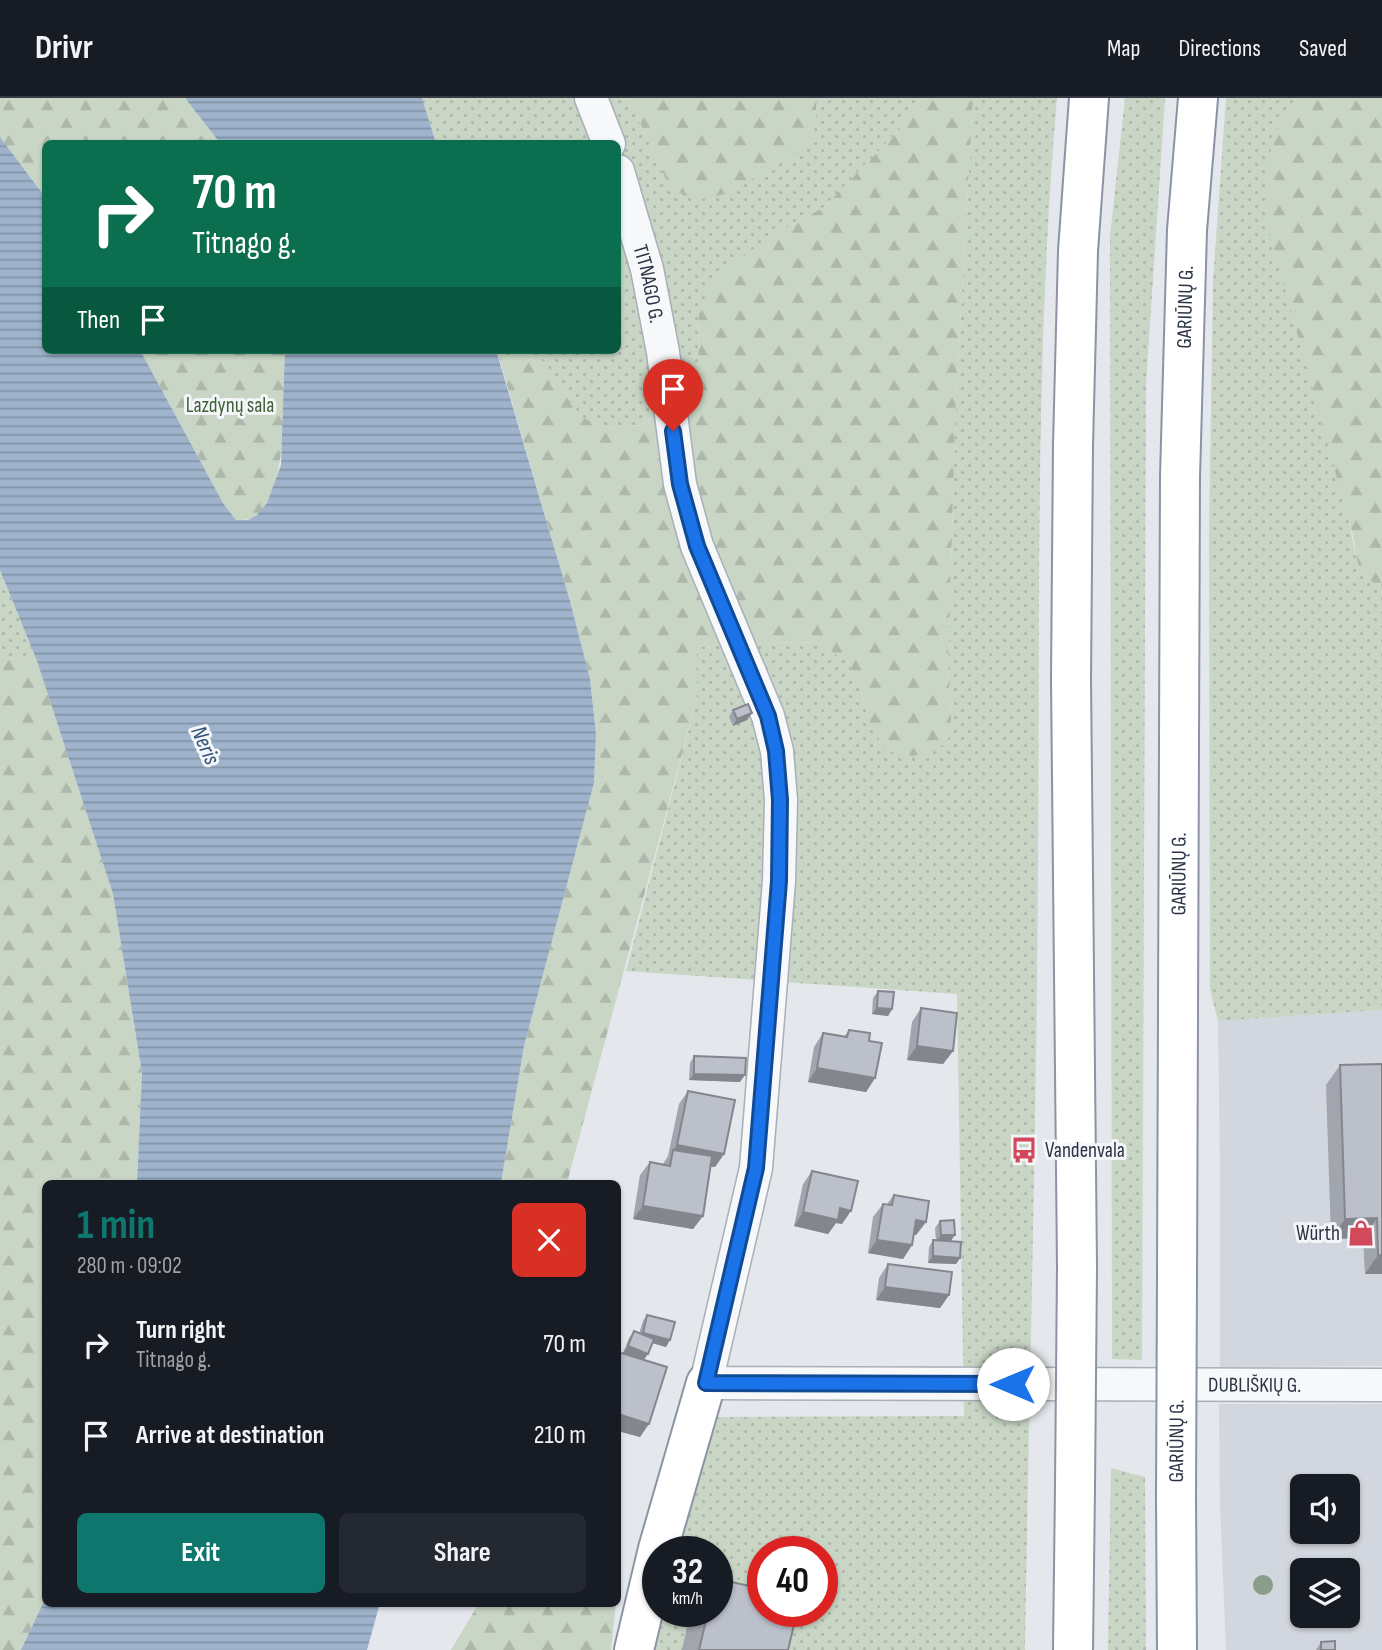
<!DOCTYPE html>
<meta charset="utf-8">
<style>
:root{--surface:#171b24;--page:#242831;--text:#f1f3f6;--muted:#9ea1a6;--line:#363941;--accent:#0f766e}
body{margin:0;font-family:"Sofia Sans Condensed",sans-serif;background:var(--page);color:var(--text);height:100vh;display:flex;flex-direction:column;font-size:26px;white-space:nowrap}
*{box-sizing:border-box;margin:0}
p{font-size:23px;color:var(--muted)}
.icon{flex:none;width:38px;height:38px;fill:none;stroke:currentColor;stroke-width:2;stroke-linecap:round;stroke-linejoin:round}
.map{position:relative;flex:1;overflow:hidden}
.side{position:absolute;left:42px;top:1082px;width:579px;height:427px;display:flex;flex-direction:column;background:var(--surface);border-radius:10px;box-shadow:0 2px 5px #0004}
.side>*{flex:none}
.hud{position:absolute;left:42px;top:42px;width:579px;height:214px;border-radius:10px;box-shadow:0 2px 5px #0004;background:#0b6e4f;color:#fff;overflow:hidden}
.tools{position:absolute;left:1290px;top:1376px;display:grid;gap:14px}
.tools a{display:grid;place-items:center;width:70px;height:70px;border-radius:10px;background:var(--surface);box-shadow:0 2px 5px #0004;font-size:35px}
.speed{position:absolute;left:642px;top:1438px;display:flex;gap:14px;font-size:35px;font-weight:700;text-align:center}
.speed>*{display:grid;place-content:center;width:91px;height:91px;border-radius:50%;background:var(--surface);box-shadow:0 2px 5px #0004;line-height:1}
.speed small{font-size:18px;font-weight:400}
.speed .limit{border:10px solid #d22;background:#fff;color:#111}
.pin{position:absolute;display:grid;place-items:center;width:60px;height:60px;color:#fff;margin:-72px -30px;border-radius:50% 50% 50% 0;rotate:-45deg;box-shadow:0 0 7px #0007}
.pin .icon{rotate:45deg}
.me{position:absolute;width:77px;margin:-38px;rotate:270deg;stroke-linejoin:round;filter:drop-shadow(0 0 5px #0008)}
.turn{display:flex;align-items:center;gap:24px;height:147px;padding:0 35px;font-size:32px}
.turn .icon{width:91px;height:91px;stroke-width:2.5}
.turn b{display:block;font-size:49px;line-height:60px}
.then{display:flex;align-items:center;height:66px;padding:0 35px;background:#0003;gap:14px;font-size:26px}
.round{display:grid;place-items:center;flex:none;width:74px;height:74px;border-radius:10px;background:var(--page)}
.headline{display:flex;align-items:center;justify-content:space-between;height:119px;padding:0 35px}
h1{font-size:42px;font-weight:700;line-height:52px;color:var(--accent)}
.button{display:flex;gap:14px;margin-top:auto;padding:14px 35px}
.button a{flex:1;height:80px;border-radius:10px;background:var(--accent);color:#fff;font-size:28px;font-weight:700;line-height:80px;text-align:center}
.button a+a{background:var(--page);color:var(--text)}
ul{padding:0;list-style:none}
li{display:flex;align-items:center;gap:21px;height:91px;padding:0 35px}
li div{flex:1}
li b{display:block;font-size:26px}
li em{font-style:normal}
header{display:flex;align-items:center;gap:42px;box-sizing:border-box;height:98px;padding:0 35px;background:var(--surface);border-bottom:2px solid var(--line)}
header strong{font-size:33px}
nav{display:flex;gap:38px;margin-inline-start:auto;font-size:24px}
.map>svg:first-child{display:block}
.built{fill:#d2d6de;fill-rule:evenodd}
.grass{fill:url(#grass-dots);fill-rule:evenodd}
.forest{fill:url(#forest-firs)}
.water{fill:url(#water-rules)}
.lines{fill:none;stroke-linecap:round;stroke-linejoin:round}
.minor-casing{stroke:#a9aeb7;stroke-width:35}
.highway-casing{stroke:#8b94a3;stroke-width:42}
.minor{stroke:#f7f8fa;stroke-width:32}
.highway{stroke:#fff;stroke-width:38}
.highway-bridge-casing{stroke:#8b94a3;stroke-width:42;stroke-linecap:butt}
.highway-bridge{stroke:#fff;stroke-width:38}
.tree{fill:#899d89}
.wall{fill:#a1a5ae}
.shaded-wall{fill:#83868d}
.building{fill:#bbc0ca;stroke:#83868d;stroke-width:2}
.route-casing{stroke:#114b97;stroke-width:18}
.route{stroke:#1a73e8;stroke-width:12}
.labels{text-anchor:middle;stroke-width:6;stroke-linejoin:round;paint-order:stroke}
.street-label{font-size:21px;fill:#2b3445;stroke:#f4f6f9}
.park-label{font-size:21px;fill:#3f6138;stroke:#f4f6f9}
.poi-label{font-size:21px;fill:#2b3445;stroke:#f4f6f9;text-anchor:start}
.water-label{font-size:23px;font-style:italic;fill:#34527a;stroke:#f4f6f9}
</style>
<header>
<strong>Drivr</strong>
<nav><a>Map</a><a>Directions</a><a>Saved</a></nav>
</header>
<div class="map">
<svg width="1382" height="1552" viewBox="0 0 1382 1552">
<defs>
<pattern id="grass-dots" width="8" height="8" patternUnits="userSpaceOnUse" patternTransform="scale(1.75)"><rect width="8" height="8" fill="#c9d6c5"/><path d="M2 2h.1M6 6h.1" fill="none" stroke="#adb8ab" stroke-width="1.8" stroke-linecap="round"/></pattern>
<pattern id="forest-firs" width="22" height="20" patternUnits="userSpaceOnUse" patternTransform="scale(1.75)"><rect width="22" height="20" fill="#c9d6c5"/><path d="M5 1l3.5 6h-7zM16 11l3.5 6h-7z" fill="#adb8ab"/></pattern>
<pattern id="water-rules" width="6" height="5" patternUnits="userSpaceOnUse" patternTransform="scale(1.75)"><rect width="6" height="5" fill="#9fb4cc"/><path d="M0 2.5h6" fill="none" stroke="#8293a7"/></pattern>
</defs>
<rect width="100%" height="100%" fill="#e4e7ec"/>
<!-- built -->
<path class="built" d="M1382,912V1268L1220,1269V1063L1218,923Z
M1219,1306H1382V1552H1226L1220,1409ZM1302,1388H1348V1433H1302ZM1302,1472H1348V1517H1302Z"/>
<!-- grass -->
<path class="grass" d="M422,0H629L668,86L814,33L817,0H922L900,31L824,109L772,138L699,214L698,274L692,294L641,327L607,330L581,319L544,264L527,254L500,263L496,252H618V46L436,45Z
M973,0H1057C1035,251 1040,504 1038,756C1037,1022 1029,1287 1025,1552H648L658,1514H718V1454H672L700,1338L718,1319L964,1318L957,896L626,873L697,600V549L762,544L819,545L849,565L859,586L869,621L951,619L948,566L956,301ZM763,1454H822V1514H763Z
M1125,0H1165L1146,286L1142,1262L1112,1261L1110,139Z
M1226,0H1296L1272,40L1357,464L1379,487L1382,486V912L1218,923L1210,891L1209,433L1213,184Z
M0,472L37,563L0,559Z
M1111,1370L1145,1379L1146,1552H1108Z"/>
<!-- forest -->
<path class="forest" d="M0,0H185L220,45L46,46L45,99L0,39Z
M629,0H817L814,33L801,54L725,96L703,101L683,97L668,86Z
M922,0H973L956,301L948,566L951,619L949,640L936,653L912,658L891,654L880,643L869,621L859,586L849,565L819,545L762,544L697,549V600L567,1085H501L524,948L594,685L596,636L590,581L570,503L500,263L527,254L545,264L581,319L607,330L642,327L692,294L698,274L699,214L710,186L725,171L772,138L824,109L900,31Z
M1296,0H1382V486L1379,487C1357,477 1357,465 1354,442L1265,118L1272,40Z
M140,252H285C283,293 290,389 257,417C251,422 244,422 236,422L223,405Z
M0,559L37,563L113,796L142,975L137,1085H46L45,1501L21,1552H0Z
M479,1505H616L611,1552H451Z"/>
<!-- water -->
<path class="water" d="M185,0H422L436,45H220Z
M0,39L45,99L46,252H140L223,405L236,422H248L257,417L267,405L281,367L285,252H496L570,503L590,581L596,636L594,685L524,948L501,1085H137L142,975L113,796L37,563L0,472Z
M45,1501L46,1505H380L367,1552H21Z"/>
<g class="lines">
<!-- minor casing -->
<g class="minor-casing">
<g id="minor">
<path d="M591,0L609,46"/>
<path id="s1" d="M618,73L647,171L663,254L680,386L697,448L768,618L777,653L781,702L779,783L756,1070L706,1285L1382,1287"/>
</g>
</g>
<!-- highway casing -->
<g class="highway-casing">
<g id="highway">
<path d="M1077,1169L1071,581L1073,347L1078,153L1089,0"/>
<path id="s2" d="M1177,1180L1180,379L1187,132L1198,0"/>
<path d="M1176,1399L1177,1552"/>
<path d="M634,1552L658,1451L706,1285"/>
<path d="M1073,1552L1075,1389"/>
</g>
</g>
<!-- minor -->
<use href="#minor" class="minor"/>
<!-- highway -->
<use href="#highway" class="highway"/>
<!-- highway-bridge casing -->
<g class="highway-bridge-casing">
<g id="highway-bridge">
<path d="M1075,1389L1077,1169"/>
<path id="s3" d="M1176,1399L1177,1180"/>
</g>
</g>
<!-- highway-bridge -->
<use href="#highway-bridge" class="highway-bridge"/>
</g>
<!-- trees -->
<circle class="tree" cx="1263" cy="1487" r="10"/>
<!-- wall -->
<path class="wall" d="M733,612L752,615L747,622L733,628L729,619Z
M878,893L892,911L888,918L872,916L873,900Z
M921,910L953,953L943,966L907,962L912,924Z
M849,932L869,943L875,980L866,994L808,984L814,949L823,935L844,939Z
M694,958L740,984L689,982L690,965Z
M1382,966V1176H1365L1363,1140L1331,1141L1326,987L1340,967Z
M688,993L724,1056L715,1069H711L703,1118L693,1131L633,1121L640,1077L650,1064L663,1066L668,1058L679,1006Z
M812,1073L842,1126L836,1125L828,1136L794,1128L803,1086Z
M894,1097L926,1124L916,1137H914L912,1147L903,1161L868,1155L873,1119L883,1106H887Z
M940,1123L950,1143L960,1160L956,1166L928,1165L929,1149L933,1142L936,1143L935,1130Z
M888,1166L949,1197L940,1210L876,1202L879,1180Z
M647,1217L666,1249L652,1245L644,1262L640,1339L618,1333V1254L631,1258L623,1255L629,1240L634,1233L639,1236L643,1223Z
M692,1514H718L788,1552H682L690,1516Z
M1321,1544L1335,1552H1316Z"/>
<!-- shaded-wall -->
<path class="shaded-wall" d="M752,615L747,622L733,628L737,621Z
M877,910L892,911L888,918L872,916Z
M917,948L953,953L943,966L907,962Z
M817,970L875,980L866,994L808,984Z
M694,976L745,977L740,984L689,982Z
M677,1047L724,1056L715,1069L671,1061L672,1054Z
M643,1108L703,1118L693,1131L633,1121Z
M840,1110L851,1113L842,1126L836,1125L828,1136L794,1128L803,1114Z
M1377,1120L1363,1140L1331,1141L1345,1121Z
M916,1122L926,1124L916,1137L907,1136Z
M941,1137H955L950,1144H936Z
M877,1142L912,1147L903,1161L868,1155Z
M1378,1157H1382V1176H1365Z
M933,1158L960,1160L956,1166L928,1165Z
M885,1189L949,1197L940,1210L876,1202Z
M643,1235L670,1242L666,1249L638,1241Z
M628,1248L648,1256L643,1263L623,1255Z
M618,1316L649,1326L640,1339L618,1333Z"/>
<!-- building -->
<path class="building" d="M748,606L752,615L737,621L733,612Z
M878,893L894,894L892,911L877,910Z
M921,910L957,915L953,953L917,948Z
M849,932L870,935L869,943L882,945L875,980L817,970L823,935L847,939Z
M694,958L746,960L745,977L694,976Z
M1382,966V1157H1378L1377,1120L1345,1121L1340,967Z
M688,993L735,1002L724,1056L677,1047Z
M673,1052L712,1058L703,1118L643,1108L650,1064L670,1068Z
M812,1073L858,1083L851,1113L840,1110L838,1122L803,1114Z
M894,1097L929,1103L926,1124L916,1122L912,1147L877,1142L883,1106L892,1107Z
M954,1122L955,1137H941L940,1123Z
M933,1142L961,1144L960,1160L933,1158Z
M888,1166L952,1174L949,1197L885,1189Z
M647,1217L675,1224L670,1242L643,1235Z
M634,1233L654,1241L648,1256L628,1248Z
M618,1254L667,1269L649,1326L618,1316Z
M718,1481L763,1491V1514H797L788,1552H699L708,1514H718Z
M1335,1543V1552H1321V1544Z"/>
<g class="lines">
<!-- route casing -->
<g class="route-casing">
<path id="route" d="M673,333L680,386L697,448L768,618L776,653L780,702L779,783L756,1070L706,1285L1013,1286"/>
</g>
<!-- route -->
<use href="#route" class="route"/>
</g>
<!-- icons -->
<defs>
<g id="bus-bare" transform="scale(2.1)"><path d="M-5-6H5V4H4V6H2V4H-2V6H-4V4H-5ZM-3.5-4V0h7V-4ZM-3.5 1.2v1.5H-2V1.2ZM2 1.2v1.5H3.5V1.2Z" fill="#d1495b" stroke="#f4f6f9" stroke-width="2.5" paint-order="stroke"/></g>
<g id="shop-bare" transform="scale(2.1)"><path d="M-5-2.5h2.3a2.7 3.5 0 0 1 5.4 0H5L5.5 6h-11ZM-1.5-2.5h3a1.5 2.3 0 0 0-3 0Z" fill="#d1495b" stroke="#f4f6f9" stroke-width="2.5" paint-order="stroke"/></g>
</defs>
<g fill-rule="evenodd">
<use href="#bus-bare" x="1024" y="1052"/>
<use href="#shop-bare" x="1361" y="1135"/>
</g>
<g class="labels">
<!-- street labels -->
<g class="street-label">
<text dy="7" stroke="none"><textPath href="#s1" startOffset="117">TITNAGO G.</textPath></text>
<text dy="7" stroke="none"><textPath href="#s2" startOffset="971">GARIŪNŲ G.</textPath></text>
<text dy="7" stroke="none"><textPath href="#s2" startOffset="404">GARIŪNŲ G.</textPath></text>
<text dy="7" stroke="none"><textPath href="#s1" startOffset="1792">DUBLIŠKIŲ G.</textPath></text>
<text dy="7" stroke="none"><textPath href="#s3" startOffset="56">GARIŪNŲ G.</textPath></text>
</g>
<!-- park labels -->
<g class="park-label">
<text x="230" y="314">Lazdynų sala</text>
</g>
<!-- poi labels -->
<g class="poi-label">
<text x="1045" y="1059">Vandenvala</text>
<text x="1340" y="1142" text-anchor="end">Würth</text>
</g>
<!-- water labels -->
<g class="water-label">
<text transform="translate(206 647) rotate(66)" y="8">Neris</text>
</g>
</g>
</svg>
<div class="tools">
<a><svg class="icon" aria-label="sound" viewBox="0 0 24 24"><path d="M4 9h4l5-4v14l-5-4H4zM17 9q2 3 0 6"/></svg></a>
<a><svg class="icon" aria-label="layers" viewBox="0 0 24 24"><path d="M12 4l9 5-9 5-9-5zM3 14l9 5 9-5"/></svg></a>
</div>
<div class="speed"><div>32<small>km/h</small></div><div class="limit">40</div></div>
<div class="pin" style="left:673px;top:333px;background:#d93025"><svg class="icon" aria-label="arrive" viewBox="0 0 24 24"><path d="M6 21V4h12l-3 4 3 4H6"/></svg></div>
<svg class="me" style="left:1013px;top:1286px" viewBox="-20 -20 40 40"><circle r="19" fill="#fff"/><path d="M0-13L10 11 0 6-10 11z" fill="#1a73e8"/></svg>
<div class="hud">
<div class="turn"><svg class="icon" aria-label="right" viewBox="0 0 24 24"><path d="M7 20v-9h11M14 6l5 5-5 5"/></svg><div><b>70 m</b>Titnago g.</div></div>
<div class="then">Then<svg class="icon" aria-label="arrive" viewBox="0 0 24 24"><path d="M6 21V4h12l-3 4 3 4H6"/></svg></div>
</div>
<section class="side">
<div class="headline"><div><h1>1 min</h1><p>280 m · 09:02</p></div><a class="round" style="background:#d93025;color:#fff"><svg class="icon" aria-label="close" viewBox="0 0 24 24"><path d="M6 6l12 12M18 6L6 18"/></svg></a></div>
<ul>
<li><svg class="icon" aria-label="right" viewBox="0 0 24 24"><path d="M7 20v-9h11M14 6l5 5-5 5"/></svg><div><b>Turn right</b><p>Titnago g.</p></div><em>70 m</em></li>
<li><svg class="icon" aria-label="arrive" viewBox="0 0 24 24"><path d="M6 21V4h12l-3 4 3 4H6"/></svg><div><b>Arrive at destination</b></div><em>210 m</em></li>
</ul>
<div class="button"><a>Exit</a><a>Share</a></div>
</section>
</div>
